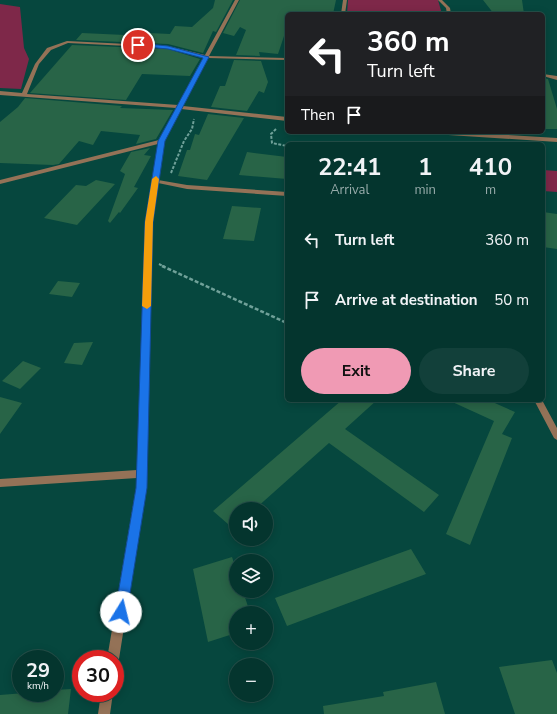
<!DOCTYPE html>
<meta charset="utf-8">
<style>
:root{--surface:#04352e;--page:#12403a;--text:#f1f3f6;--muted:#97abaa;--line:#25504a;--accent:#f09ab4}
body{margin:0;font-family:"Nunito Sans",sans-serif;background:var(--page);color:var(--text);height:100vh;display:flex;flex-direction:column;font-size:15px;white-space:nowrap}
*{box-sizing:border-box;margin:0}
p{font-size:13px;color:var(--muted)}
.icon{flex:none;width:22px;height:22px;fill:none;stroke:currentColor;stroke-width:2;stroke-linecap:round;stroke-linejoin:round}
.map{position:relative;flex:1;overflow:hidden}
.drawer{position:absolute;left:285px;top:142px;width:260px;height:260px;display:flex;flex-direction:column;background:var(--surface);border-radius:6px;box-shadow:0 2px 10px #0003,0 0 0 1px var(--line)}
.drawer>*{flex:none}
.hud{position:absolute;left:285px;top:12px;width:260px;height:122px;border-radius:6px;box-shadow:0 2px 10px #0003,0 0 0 1px var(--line);background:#202124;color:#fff;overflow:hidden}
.fabs{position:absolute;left:229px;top:502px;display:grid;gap:8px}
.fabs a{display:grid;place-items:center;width:44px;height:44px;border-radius:50%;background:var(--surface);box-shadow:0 2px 10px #0003,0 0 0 1px var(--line);font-size:20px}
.speed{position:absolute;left:12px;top:650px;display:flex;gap:8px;font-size:20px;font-weight:700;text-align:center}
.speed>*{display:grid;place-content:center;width:52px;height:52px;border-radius:50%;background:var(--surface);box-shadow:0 2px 10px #0003,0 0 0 1px var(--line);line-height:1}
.speed small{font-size:10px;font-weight:400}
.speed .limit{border:6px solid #d22;background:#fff;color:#111}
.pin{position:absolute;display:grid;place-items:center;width:34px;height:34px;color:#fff;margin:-17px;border:2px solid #fff;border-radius:50%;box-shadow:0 1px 4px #0007}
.me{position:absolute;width:44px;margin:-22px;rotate:9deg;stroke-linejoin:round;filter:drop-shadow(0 0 3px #0008)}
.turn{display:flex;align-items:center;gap:14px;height:84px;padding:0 16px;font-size:18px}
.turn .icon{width:52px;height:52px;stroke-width:2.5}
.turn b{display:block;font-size:28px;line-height:34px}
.then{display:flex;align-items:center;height:38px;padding:0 16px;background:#0003;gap:8px;font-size:15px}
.eta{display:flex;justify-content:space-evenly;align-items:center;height:68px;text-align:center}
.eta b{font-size:24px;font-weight:700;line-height:28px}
.button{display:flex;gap:8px;margin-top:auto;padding:8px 16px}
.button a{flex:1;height:46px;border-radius:24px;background:var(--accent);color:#111;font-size:16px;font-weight:700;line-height:46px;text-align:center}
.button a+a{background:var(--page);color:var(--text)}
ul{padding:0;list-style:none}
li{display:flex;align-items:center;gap:12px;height:60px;padding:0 16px}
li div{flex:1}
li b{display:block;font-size:15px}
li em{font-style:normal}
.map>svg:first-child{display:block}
.green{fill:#7e2849}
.building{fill:#286447}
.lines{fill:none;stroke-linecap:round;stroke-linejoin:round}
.path-far1{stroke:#70a199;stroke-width:2;stroke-dasharray:3 1.5;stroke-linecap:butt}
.path{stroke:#70a199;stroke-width:2.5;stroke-dasharray:4 2;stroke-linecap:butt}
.street{fill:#947257;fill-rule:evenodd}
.route{fill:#1a73e8;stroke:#114b97}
.slow{fill:#f59e0b}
</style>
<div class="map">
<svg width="557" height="714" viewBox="0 0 557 714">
<rect width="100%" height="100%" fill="#06473e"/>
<!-- green -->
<path class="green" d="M348,0H438L442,14H347Z
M0,4L20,7L24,48L29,59L21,89L0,88Z
M543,170L557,171V192L543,191Z"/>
<!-- building -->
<path class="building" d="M215,0H233L216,32L213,31L203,53L168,44L76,40L82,33L125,35L127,32L170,34L175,26L192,27L213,8Z
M240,0H336L333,14H287V27L278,54L259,52L260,56L236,55L246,30L240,27L234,36L223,33Z
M483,0H522L524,14H494Z
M72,45L168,49L200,59L190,76L142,74L126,100L30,93Z
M234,60L261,61L268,82L264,93L259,91L247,111L211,107L220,86H225Z
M543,78L548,79L557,109V129H543Z
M25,98L122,106L120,108L173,110L156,139L136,144L140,135L101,131L93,145L79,141L59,164L53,165L0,163V122L18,107Z
M208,114L244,118L207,180L178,176L187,150H190L195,134L199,135Z
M150,148L144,155L151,156L134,187L138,188L120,213L119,212L110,223L108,221L125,174L120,171L131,152Z
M247,152L287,157V179L239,175Z
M96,180L115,184L77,225L44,218L76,185L86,186Z
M232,206L261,208L254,241L223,239Z
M543,212L557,214V249L543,247Z
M58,281L80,283L72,297L49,294Z
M93,342L82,365L64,363L74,343Z
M23,361L41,368L20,389L2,381Z
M0,397L22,403L0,434Z
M342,400H377L345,429L439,495L424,512L329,443L255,509H236V531L213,511Z
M448,400H488L515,412L502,434L512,438L470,545L446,534L494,421Z
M411,549L426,574L287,626L275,598Z
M232,557L236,569V591H243L250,613H236V633L208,642L193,569Z
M552,660L557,673V714H515L499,667Z
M436,682L445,714H324L323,706L384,696L383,692Z
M71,689L68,714H0V695L25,693H55V690Z"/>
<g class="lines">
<!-- path-far1 -->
<path class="path-far1" d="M276,129L271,134L272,143L287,146
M171,173L184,141L192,129L194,119
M159,264L165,267"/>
<!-- path -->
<path class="path" d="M162,266L287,323"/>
<!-- street -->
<path class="street" d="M235,0H239L209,56L287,58V60L208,58L183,106L287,117V121L181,109L164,141L158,180L187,185L287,192V196L187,189L158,183L152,222L146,488L119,659L117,663L115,664V659H107L136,488L137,478L0,487V479L137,470L146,222L158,144L0,184V180L159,140L176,108L0,95V91L22,93L35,64L47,48L67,41L168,46L205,55ZM68,43L168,48L203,58L178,105L27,94L39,64L51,50Z
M343,0H347L345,14H341Z
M438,0H442L450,8L451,14H447L446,8Z
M543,74L557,76V80L543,76Z
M430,132H459L557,138V142L433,134Z
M534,400H542L557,428V440L554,438Z
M101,693H113L110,714H98Z"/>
</g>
<!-- route -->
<path class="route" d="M138,43L168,46L209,57L165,141L153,222L147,488L127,612L125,616L121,618L116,616L115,612L136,488L145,222L158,141L203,58L168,49L136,46L135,45Z"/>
<!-- slow -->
<path class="slow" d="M156,176L159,179L153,222L151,306L147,309L142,306L145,222L152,179Z"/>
</svg>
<div class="fabs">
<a><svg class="icon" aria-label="sound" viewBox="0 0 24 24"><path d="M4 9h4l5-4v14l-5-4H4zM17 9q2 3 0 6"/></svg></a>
<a><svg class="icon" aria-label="layers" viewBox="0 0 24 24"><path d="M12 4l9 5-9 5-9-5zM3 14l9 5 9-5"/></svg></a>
<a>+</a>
<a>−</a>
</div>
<div class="speed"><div>29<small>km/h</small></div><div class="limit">30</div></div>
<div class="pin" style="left:138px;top:45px;background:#d93025"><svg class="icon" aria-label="arrive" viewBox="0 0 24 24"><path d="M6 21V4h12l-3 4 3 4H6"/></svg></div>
<svg class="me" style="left:121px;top:612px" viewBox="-20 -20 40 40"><circle r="19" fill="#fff"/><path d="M0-13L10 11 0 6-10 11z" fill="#1a73e8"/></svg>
<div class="hud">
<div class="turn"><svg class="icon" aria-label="left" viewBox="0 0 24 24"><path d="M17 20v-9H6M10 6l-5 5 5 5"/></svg><div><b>360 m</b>Turn left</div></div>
<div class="then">Then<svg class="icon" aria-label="arrive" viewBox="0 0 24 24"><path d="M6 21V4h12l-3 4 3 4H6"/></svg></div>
</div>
<section class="drawer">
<div class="eta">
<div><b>22:41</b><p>Arrival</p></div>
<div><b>1</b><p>min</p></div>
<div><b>410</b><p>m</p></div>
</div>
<ul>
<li><svg class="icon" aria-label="left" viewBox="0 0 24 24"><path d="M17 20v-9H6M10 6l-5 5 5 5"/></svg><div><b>Turn left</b></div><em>360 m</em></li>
<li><svg class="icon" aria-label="arrive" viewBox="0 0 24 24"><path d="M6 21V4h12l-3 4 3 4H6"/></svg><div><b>Arrive at destination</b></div><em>50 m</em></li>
</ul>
<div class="button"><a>Exit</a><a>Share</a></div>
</section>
</div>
